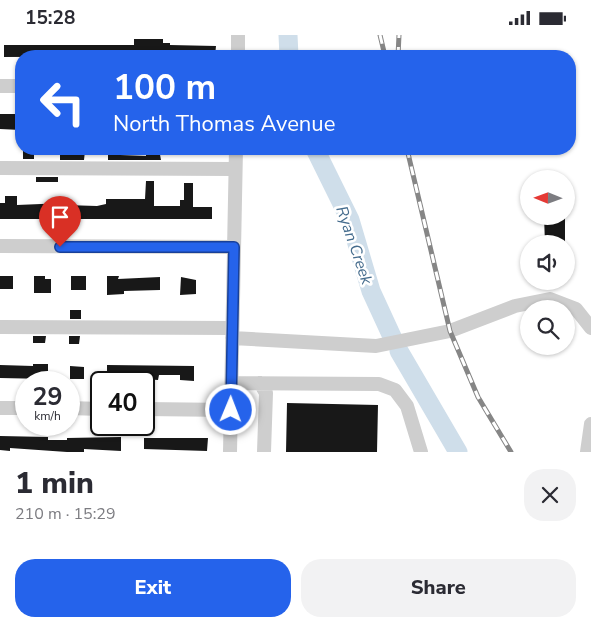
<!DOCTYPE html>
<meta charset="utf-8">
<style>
:root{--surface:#fff;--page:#f2f2f3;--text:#2b2b33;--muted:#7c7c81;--accent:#2563eb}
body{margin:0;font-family:"Nunito Sans",sans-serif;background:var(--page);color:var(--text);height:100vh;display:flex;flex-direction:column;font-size:19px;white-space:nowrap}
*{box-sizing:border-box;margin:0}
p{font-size:16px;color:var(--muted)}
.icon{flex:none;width:28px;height:28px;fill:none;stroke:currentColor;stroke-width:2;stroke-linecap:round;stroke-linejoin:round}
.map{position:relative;height:417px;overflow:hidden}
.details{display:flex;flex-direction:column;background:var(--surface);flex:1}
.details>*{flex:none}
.guide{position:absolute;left:15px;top:15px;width:561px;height:105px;border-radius:20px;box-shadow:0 1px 4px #0004;background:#2563eb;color:#fff;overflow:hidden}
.needle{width:32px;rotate:271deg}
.fabs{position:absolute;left:520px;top:135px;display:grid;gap:10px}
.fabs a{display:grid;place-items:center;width:55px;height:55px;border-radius:50%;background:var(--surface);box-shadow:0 1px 4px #0004;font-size:25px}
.speed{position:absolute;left:15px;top:336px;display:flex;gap:10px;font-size:25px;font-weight:700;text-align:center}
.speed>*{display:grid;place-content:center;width:65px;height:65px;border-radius:50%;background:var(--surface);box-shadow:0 1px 4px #0004;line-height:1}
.speed small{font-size:12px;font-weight:400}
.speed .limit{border:2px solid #111;border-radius:8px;background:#fff;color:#111}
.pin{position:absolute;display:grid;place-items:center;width:42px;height:42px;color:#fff;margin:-51px -21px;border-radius:50% 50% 50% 0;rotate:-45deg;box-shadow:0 0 5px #0007}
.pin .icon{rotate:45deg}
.me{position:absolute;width:55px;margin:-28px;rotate:1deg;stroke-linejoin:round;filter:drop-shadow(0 0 4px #0008)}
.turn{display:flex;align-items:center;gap:18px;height:105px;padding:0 15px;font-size:22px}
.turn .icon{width:65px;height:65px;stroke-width:2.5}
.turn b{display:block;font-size:35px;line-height:42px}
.round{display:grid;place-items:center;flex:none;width:52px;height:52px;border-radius:20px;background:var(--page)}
.summary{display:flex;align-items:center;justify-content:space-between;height:85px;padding:0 15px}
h1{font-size:30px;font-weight:800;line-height:38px}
.button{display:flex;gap:10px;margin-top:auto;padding:10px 15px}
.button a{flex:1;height:58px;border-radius:20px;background:var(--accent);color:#fff;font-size:20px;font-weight:800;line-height:58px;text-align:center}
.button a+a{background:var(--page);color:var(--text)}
.status{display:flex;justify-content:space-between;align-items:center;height:35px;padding:0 25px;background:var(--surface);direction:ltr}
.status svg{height:14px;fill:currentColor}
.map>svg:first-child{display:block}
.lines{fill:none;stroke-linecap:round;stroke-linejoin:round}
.river{stroke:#cfdeea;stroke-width:19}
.building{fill:#181818}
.minor{stroke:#cecece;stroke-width:14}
.rail-casing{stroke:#868686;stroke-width:5}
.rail{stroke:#fff;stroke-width:3;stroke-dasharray:9;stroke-linecap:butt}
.route-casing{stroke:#184099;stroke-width:12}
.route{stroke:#2563eb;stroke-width:9}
.labels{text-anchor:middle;stroke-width:5;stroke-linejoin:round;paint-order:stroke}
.water-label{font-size:16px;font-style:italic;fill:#456c8d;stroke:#fff}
</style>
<div class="status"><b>15:28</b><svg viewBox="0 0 49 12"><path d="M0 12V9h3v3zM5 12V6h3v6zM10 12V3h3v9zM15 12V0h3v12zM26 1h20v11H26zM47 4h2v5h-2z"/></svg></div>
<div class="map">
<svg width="591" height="417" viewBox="0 0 591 417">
<rect width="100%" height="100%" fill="#fff"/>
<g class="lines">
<!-- river -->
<path class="river" d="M288,0L289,21
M315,114L350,185L371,256L394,306
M399,316L458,417"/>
</g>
<!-- building -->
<path class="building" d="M134,4H163V8H170V10L216,11L215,21L4,22V10H134Z
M0,79H21V95L0,94Z
M23,114H34V124H23Z
M159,114L161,125H108V115H120V120L146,121V115Z
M72,116H85L84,125H60V120H72Z
M36,142H58V147H36Z
M146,146H154V171H180V165H184V148H193V172H212V184H0V168H5V161H17V170L65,168V170L97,171L106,169V164H145Z
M544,181H565V209H545Z
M0,241H13V254H0Z
M34,241H45V244H51V258H34Z
M71,241H86V255H71Z
M107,241H119L118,244L160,242V255L124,256V259L107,260Z
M181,242L196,245V259L180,260Z
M70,275H81V284H70Z
M33,301H46L45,308H33Z
M69,301H80L79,309H69Z
M33,329H48V344L0,343V330L33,331Z
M107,330L194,331V346L180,345V340H159L158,345L143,344V342L107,344Z
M70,331L84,332V344H70Z
M287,368L378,370L377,417H286Z
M0,401L48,402V405H67V403L121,402V416L84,414V417H67L10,413V416L0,415Z
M144,403H208L207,416L144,414Z"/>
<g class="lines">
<!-- minor -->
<path class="minor" d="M238,21V0
M0,51H21
M0,133L235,134
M0,211L234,212
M0,292L232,293
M232,303L376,311L450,296L515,271L550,264L576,274L591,293
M232,348L379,349L395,355L407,371L421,417
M260,348L266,358L264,417
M0,373H26
M69,373L101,374
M144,374L231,375
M230,417L236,114
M587,417L591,389"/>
<!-- rail casing -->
<g class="rail-casing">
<path id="rail" d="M380,0L385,21
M398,21L399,0
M407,114L450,296L478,362L511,417"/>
</g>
<!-- rail -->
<use href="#rail" class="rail"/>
</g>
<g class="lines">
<!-- route casing -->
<g class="route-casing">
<path id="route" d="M60,212H234L231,375"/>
</g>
<!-- route -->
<use href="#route" class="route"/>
</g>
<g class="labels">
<!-- water labels -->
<g class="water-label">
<text transform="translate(355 210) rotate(71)" y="6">Ryan Creek</text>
</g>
</g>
</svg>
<div class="fabs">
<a><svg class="needle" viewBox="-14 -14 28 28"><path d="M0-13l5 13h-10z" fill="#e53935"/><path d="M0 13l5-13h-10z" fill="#7c7c81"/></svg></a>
<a><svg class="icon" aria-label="sound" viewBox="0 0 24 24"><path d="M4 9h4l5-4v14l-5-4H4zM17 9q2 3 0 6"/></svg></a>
<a><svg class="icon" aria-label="search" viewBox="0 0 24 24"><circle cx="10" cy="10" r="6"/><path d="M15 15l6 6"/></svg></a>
</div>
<div class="speed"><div>29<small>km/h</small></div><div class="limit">40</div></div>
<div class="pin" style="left:60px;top:212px;background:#d93025"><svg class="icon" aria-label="arrive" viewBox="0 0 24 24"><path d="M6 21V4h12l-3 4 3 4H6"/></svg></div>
<svg class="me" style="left:231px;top:375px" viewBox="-20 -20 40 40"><circle r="17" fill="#2563eb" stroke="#fff" stroke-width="3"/><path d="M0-11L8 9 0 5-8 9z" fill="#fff"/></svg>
<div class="guide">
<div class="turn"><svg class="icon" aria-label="left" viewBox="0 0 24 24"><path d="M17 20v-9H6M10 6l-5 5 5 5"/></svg><div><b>100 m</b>North Thomas Avenue</div></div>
</div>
</div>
<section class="details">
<div class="summary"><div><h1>1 min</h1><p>210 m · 15:29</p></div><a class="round"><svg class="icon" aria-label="close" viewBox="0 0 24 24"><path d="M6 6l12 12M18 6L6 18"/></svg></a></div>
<div class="button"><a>Exit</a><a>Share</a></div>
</section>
